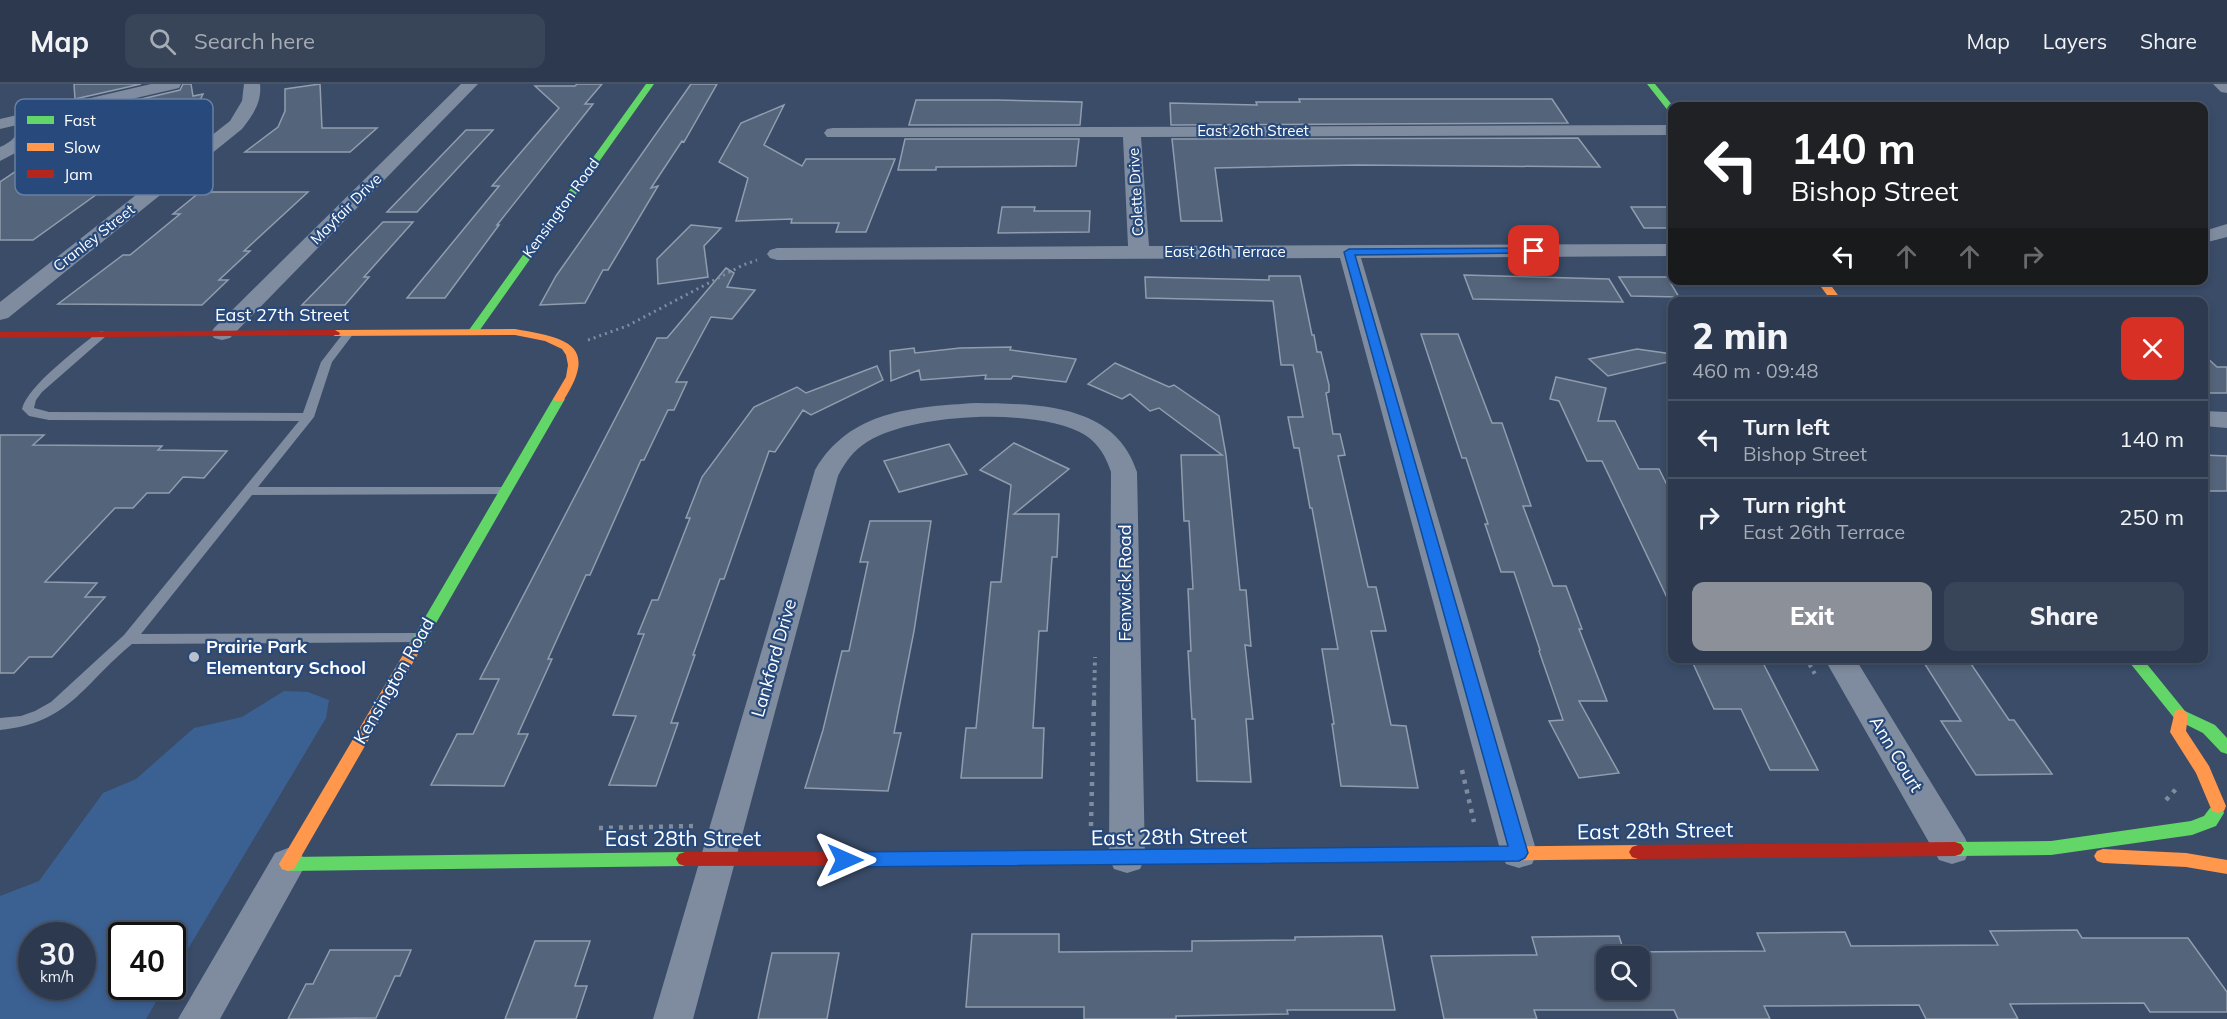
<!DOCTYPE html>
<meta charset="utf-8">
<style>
:root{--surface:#2c394e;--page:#384458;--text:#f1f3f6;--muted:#a6acb6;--line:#485366;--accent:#8c9099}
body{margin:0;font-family:Mulish,sans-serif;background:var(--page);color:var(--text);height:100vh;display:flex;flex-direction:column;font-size:22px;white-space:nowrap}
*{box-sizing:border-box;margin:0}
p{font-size:20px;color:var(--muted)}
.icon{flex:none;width:33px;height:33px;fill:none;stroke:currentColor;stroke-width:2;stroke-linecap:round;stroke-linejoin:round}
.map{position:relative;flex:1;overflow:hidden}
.panel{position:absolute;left:1668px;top:213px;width:540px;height:366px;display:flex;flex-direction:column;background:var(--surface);border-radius:12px;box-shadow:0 3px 9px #0003,0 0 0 2px var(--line)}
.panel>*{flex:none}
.hud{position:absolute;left:1668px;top:18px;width:540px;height:183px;border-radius:12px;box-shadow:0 3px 9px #0003,0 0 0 2px var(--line);background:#202124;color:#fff;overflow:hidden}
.controls{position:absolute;left:1596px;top:862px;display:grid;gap:12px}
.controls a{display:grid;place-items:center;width:54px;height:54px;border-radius:12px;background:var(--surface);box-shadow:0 3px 9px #0003,0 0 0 2px var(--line);font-size:30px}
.speed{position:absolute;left:18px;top:838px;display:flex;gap:12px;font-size:30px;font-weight:700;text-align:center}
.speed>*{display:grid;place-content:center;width:78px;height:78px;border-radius:50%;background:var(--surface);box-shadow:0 3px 9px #0003,0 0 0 2px var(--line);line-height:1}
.speed small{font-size:15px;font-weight:400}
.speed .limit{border:3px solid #111;border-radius:9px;background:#fff;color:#111}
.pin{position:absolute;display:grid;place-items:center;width:51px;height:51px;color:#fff;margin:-26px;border-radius:12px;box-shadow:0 3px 9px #0006}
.me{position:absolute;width:66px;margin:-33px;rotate:90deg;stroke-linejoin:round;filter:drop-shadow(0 0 4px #0008)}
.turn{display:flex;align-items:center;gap:21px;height:126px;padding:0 24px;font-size:27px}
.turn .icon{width:78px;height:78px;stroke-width:2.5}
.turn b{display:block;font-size:42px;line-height:51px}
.lanes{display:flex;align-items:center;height:57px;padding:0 24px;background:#0003;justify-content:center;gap:30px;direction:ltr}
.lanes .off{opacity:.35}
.round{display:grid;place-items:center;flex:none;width:63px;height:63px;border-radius:12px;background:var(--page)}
.head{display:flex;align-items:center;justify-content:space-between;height:102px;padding:0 24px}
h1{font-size:36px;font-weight:800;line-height:45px}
.cta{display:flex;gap:12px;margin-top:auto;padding:12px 24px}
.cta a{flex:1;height:69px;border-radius:12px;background:var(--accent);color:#fff;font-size:24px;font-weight:800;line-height:69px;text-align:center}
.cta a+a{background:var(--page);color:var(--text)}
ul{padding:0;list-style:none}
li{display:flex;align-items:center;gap:18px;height:78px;padding:0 24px;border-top:2px solid var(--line)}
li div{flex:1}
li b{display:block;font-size:22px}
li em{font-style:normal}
header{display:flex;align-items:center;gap:36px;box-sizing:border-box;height:84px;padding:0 30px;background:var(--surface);border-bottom:2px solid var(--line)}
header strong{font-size:28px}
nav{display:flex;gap:33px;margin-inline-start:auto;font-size:21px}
.search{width:420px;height:54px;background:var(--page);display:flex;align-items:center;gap:15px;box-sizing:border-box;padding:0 21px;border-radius:12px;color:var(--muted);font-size:22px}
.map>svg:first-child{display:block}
.green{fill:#3b6092;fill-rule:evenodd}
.building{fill:#54647a;stroke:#919dae;stroke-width:1.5;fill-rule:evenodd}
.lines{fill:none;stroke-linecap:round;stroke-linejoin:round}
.path-far2{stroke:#7f8c9f;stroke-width:3;stroke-dasharray:2 4;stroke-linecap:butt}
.path-far1{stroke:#7f8c9f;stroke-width:4;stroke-dasharray:3 4.5;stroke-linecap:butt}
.path{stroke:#7f8c9f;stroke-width:4.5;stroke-dasharray:4 6;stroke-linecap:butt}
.lane{fill:#7f8c9f;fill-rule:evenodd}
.street{fill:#7f8c9f;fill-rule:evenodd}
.fast{fill:#63d668;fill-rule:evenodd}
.slow{fill:#ff974d;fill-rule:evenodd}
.jam{fill:#b3261e;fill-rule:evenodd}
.route{fill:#1a73e8;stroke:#114b97;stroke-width:1.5}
.poi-dot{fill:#bac0ca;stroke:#27497b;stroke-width:2}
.labels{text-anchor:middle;stroke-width:4.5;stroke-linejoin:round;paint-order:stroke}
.far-street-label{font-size:15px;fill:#fff;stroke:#27497b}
.street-label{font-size:18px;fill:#fff;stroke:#27497b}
.poi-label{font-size:18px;font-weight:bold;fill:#fff;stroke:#27497b;text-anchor:start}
.near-street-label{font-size:21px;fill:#fff;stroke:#27497b}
.key{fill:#27497b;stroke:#6880a3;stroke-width:1.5}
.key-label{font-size:16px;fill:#fff}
</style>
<header>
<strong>Map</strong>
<div class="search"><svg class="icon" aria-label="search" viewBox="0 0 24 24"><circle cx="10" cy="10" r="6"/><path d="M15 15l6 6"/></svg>Search here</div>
<nav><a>Map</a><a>Layers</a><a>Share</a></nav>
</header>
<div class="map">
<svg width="2227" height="935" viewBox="0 0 2227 935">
<rect width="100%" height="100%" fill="#3a4c68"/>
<!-- green -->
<path class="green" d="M284,607L308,608L329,616L326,634L173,890L172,852H122V903H165L146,935H0V812L39,797L103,709L136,695L194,644L242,633ZM32,852H82V903H32Z"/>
<!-- building -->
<path class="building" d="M74,0H141L75,15Z
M183,0H191L193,12L203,10L183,51L178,52L33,156H0V98L61,57H79L77,30L180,6Z
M320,0L322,44H377L350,68H245L278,43L285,27V5Z
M577,0H602L585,20H593L497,141H499L445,214H407L499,102H492L559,24L535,2H575Z
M691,0H717L684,58L682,57L651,104L658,102L608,186H603L585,219L540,221L556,192Z
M1299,15H1552L1568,39L1171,41L1170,19L1257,21L1256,18H1300Z
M916,16H997L1082,18L1080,41H909Z
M784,21L764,61L802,82L806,75H895L866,148H836L839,139H791L792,135L736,137L748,94L719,78L741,39Z
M466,46H493L417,128H387Z
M1578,54L1600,83L1357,81L1215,84L1222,137H1181L1172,55Z
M905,55H1079L1076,82L936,83V86H898Z
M200,108H308L244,167H250L219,196H228L202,221L58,220L123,171H130L180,130H173Z
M1002,123H1035L1034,127H1090L1089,148L998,149Z
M1631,123H1672V144H1644Z
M383,138H413L364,193H369L345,221H302Z
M691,141L721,144L704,162L708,193L658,200L657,175Z
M726,184L734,189L727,203L755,206L732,235L711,233L676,298H687L674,326H668L644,376H641L590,491H586L548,575H552L518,650H528L504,702L431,701L457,650H473L499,595H480L657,254H667Z
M1464,191L1609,195L1623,218L1473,215Z
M1269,192H1300L1312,251H1314L1317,268H1321L1329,301V308L1326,309L1333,350H1340L1345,371L1338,372L1368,503H1376L1386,547H1371L1391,641L1406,642L1418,704L1341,702L1332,640H1334L1322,565H1338L1312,424H1310L1299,364H1294L1288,333H1303L1293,281H1281L1273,217L1146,214L1145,193L1269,196Z
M1619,193H1667L1679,213L1631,212Z
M1421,250H1458L1492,339H1502L1531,422H1523L1553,502H1566L1582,545H1579L1607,617H1579L1619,689L1579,694L1549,637L1563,636L1539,567L1540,566L1514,488H1501L1485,440H1488L1466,374H1462Z
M1011,263L1010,266L1076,275L1066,298L1013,292L1011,295H985L986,291L921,296L919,286L891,297L890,267L914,264L915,269L960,264Z
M1637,265L1672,270V277L1608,292L1589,275Z
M2204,271L2217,283H2227V309H2204Z
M1115,279L1169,303L1174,301L1219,332L1226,371L1240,506H1246L1251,562L1245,561L1253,635H1246L1251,698L1197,697L1195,635H1192L1188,567H1191L1188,505H1193L1189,437H1184L1181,371H1222L1159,324L1150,327L1130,310L1122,315L1088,300Z
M877,282L883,296L811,331L803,326L775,368L769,367L724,495H720L693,571H695L671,639H678L656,702L609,701L636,632L613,631L644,550H638L652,516H658L690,434H686L702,393L754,323L797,303L806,309Z
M1556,293L1606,304L1598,337H1615L1639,385H1659L1672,411V524L1602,377H1587L1559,317L1550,315Z
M0,351H44L33,361L162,362L158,366L227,367L204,394L183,393L169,409H147L133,424H115L45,498L97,499L85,513H105L52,573H29L14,589H0Z
M1014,359L1069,385L1014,430H1059L1057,473H1052L1047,547H1039L1033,644H1044L1042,694H961L966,644H976L991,498H1001L1011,401L980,386Z
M949,360L967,390L899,408L884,377Z
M2204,371L2227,372V407H2204Z
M870,437H931L914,547L894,649H901L888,707L805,704L823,646L842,567H849L868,478H860Z
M1921,574H1967L2009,636H2014L2052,690L1976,691L1941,637H1961Z
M1691,575H1761L1818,686H1770L1741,625H1714Z
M2077,846L2082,854H2188L2227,908V928H2150L2144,919L2010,920L2018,935H1926L1919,921L1764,922L1770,935H1678L1674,926H1534L1537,935H1444L1431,872L1537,871L1532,853L1619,852L1624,868L1765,867L1757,849L1845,848L1851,862L1998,861L1990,847ZM1606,873H1640V906H1606Z
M972,850H1059V868L1192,867V857L1295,856V853L1382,852L1395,926H1287L1288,930L1176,932V935H1084V923H966Z
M535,857H590L575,902H587L576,935H505Z
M330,866H411L400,892H395L376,934L288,935L306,900H313Z
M772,869H839L827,935H758Z"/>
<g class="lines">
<!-- path-far2 -->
<path class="path-far2" d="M588,256L627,242L743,181L757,176"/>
<!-- path-far1 -->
<path class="path-far1" d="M1806,574L1816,592
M1094,619L1095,573"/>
<!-- path -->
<path class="path" d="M1462,686L1474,738
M2166,716L2176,705
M1091,742L1094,618
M599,744L696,742"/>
<!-- lane -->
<path class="lane" d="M349,246L354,249L332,278L314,333L258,403H505L511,407L510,410L252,411L141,550L418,549L423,550L425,554L423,558L132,560C83,600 70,639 0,646V634L21,632L35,627L51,618L124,551L299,337L49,336L29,332L22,325C28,301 78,265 98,248L102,247L107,250L106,252L42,308L36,316L34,324L49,328L303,329L321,278L345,247Z"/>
<!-- street -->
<path class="street" d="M151,0H181L179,4L33,38L35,48L23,65L0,77V63C10,58 18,54 17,41L0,45V35Z
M244,0H260C262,18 253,31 242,45L8,234L0,236V218L230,37L242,17Z
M461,0H478L230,254L222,256L214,254L211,249L214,244Z
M2213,0H2227V9L2221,8Z
M1672,41V51L1141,53L1149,162L1672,160V172L1361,174L1537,769L1532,780L1519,784L1506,780L1501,769L1340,174L777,176L770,174L767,170L770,166L777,164L1128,162L1123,53H827L824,49L827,45L833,44Z
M2227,140V153L2204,159V147Z
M976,319C1037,320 1115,319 1137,388L1145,774L1140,785L1127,789L1114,785L1109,774L1111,388C1106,373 1099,360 1085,351C1039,323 913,329 867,358C854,366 845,378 838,392L693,935H653L815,386C850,326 913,323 976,319Z
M2204,327L2227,328V344L2204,342Z
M1824,574H1855L1965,754L1970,765L1965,776L1952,780L1939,776Z
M288,764L301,769L306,780L220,935H178L275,769Z"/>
<!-- fast -->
<path class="fast" d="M646,0H654L477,250H469V246Z
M1647,0H1655L1673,22L1672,28H1669Z
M559,312L565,315L420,567H410L408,563L410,559L553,315Z
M2126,574H2142L2185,627L2215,641L2227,654V670L2221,668L2203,649L2175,635Z
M2216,722L2222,724L2224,729L2216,742L2192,751L2051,771L1955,772L1949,770L1946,765L1949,760L1955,758L2051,757L2191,737L2204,732L2210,724Z
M1386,764L1392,766L1395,771L1392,776L1386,778L1041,781L1035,779L1032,774L1035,769L1041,767Z
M685,768L691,770L694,775L691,780L685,782L288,787L282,785L279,780L282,775L288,773Z"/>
<!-- slow -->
<path class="slow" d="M1816,196H1827L1843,218H1832Z
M515,245C566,254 600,260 563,317H555L553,315L566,293L568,281L566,271L562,265L545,257L515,251L335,252L330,249L335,246Z
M415,558L420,559L422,563L294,785L288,787L282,785L279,780L282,775L410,559Z
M2180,625L2185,627L2188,631L2186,647L2209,682L2226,722L2224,727L2218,729L2212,727L2196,689L2170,648L2175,627Z
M1638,761L1644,763L1647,768L1644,773L1638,775L1386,778L1380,776L1377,771L1380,766L1386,764Z
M2103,765L2186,769L2227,776V790L2186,783L2103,779L2097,777L2094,772L2097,767Z"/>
<!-- jam -->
<path class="jam" d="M335,246L340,249L339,251L0,254V248Z
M1955,758L1961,760L1964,765L1961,770L1955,772L1638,775L1632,773L1629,768L1632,763L1638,761Z
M1041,767L1047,769L1050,774L1047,779L1041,781L685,782L679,780L676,775L679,770L685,768Z"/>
</g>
<!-- route -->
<path class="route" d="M1534,164L1539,167L1537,169L1355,171L1528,769L1525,774L1519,777L845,783L839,781L836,776L839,771L845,768L1508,762L1344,168L1349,165Z"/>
<!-- markers -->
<circle class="poi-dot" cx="194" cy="573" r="6"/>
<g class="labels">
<!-- far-street labels -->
<g class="far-street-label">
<text x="1253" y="52">East 26th Street</text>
<text transform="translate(1136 108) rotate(-93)" y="5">Colette Drive</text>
<text transform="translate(561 124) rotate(-54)" y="5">Kensington Road</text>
<text transform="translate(346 125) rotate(-45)" y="5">Mayfair Drive</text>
<text transform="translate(94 154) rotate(-38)" y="5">Cranley Street</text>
<text x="1225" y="173">East 26th Terrace</text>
</g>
<!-- street labels -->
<g class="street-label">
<text x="282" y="237">East 27th Street</text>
<text transform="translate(1125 499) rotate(-90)" y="6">Fenwick Road</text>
<text transform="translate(774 574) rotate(-74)" y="6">Lankford Drive</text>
<text transform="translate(394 597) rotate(-60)" y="6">Kensington Road</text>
<text transform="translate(1896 670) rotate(59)" y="6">Ann Court</text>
</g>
<!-- poi labels -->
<g class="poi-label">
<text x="206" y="569">Prairie Park<tspan x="206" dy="21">Elementary School</tspan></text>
</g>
<!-- near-street labels -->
<g class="near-street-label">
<text transform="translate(1655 747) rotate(-1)" y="7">East 28th Street</text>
<text transform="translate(1169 753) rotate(-1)" y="7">East 28th Street</text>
<text x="683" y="762">East 28th Street</text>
</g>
</g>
<!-- legend -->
<rect x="15" y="15" width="198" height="96" rx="9" class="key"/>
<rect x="27" y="32" width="27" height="8" fill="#63d668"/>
<rect x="27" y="59" width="27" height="8" fill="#ff974d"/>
<rect x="27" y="86" width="27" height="8" fill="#b3261e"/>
<g class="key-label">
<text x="64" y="42">Fast</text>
<text x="64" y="69">Slow</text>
<text x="64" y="96">Jam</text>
</g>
</svg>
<div class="controls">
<a><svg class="icon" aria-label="search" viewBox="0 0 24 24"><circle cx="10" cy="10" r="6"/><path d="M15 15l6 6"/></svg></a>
</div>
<div class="speed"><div>30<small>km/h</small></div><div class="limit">40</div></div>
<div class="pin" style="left:1534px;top:167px;background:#d93025"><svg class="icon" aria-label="arrive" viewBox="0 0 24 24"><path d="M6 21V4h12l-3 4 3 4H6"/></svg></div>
<svg class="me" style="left:845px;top:776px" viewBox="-20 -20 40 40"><path d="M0-17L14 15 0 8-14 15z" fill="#1a73e8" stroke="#fff" stroke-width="4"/></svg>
<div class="hud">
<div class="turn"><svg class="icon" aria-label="left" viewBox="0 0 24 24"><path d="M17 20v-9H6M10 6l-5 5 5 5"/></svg><div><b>140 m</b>Bishop Street</div></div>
<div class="lanes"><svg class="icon" aria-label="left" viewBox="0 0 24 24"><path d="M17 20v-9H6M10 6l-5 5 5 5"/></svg><svg class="icon off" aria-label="ahead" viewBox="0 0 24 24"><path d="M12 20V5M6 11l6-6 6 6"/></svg><svg class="icon off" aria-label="ahead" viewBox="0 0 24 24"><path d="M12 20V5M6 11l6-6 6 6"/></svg><svg class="icon off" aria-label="right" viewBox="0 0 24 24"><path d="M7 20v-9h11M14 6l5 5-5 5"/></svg></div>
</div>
<section class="panel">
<div class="head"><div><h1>2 min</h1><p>460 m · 09:48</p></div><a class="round" style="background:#d93025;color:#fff"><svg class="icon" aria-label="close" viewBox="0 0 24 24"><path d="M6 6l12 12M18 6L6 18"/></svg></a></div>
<ul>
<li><svg class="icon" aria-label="left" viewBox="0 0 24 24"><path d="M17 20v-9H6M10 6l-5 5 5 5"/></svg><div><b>Turn left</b><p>Bishop Street</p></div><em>140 m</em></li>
<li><svg class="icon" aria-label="right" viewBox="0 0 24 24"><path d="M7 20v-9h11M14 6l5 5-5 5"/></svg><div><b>Turn right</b><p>East 26th Terrace</p></div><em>250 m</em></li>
</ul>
<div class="cta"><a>Exit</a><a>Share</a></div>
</section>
</div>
